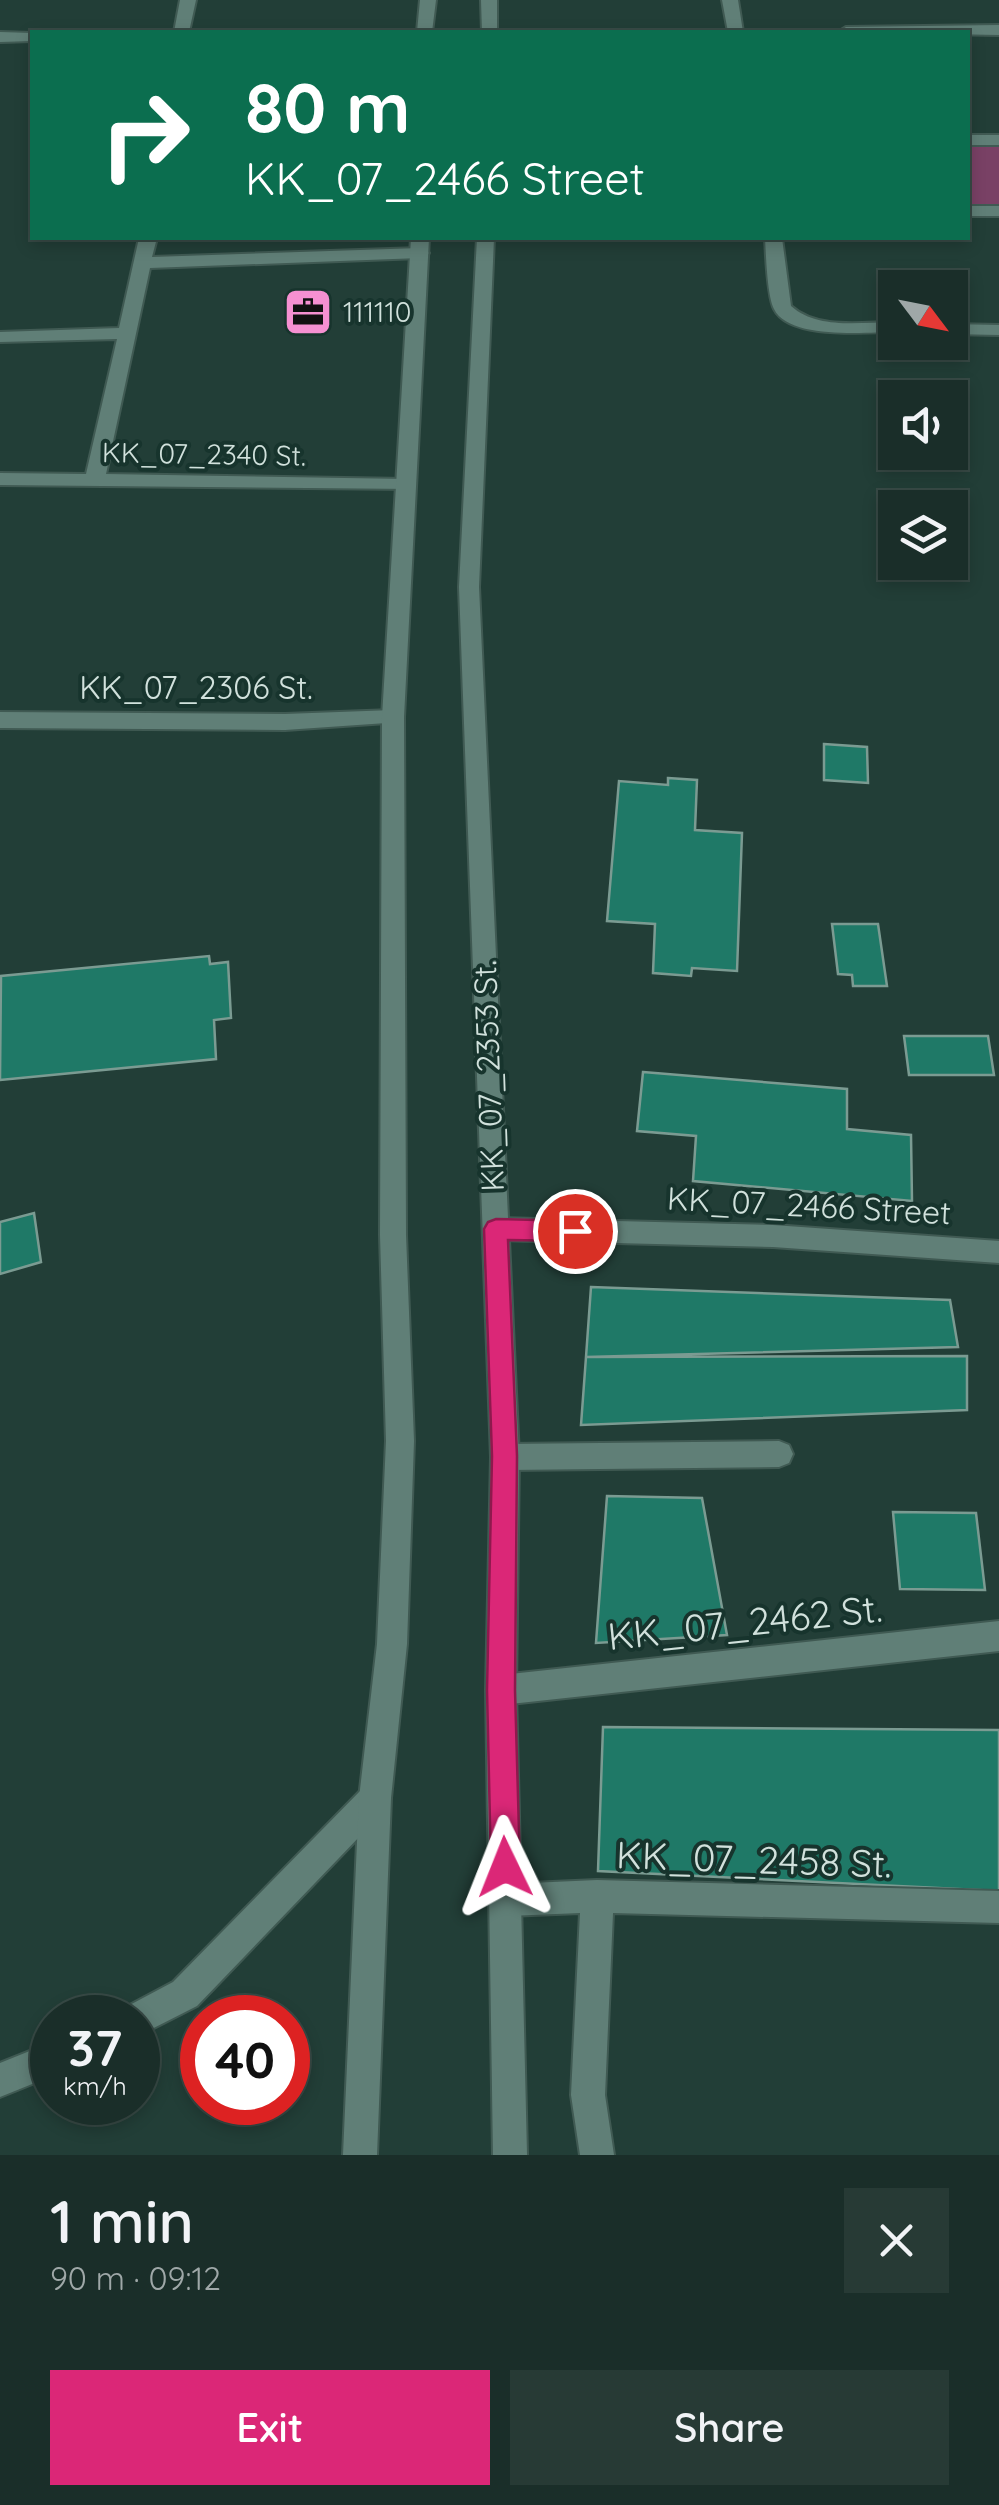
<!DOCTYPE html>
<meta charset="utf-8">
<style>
:root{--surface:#1a2e29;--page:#273a35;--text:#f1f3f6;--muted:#9fa8a8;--line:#384a46;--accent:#db2777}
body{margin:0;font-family:Quicksand,sans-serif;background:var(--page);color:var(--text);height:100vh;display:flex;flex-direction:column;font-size:38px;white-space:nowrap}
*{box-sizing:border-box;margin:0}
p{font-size:32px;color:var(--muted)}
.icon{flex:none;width:55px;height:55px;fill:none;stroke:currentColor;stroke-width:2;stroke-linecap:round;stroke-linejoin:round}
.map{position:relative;height:2155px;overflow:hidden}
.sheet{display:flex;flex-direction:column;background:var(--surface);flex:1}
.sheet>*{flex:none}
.guide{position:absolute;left:30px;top:30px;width:940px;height:210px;border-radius:0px;box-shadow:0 5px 15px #0003,0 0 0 2px var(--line);background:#0b6e4f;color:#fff;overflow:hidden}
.needle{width:65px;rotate:122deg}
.buttons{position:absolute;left:878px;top:270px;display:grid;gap:20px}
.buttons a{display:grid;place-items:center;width:90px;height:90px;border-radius:0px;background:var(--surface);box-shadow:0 5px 15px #0003,0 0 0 2px var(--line);font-size:50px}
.speed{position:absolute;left:30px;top:1995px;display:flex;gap:20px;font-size:50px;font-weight:700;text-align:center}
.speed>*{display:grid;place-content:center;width:130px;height:130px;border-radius:50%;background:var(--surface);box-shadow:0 5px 15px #0003,0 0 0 2px var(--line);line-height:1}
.speed small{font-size:25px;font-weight:400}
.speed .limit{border:15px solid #d22;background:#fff;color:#111}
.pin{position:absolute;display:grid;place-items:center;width:85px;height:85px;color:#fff;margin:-42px;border:5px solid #fff;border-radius:50%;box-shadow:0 2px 10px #0007}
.me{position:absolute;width:110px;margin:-55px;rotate:358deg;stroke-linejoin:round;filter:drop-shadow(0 0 8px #0008)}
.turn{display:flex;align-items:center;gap:35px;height:210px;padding:0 50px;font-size:45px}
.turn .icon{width:130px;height:130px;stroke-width:2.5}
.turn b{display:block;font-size:70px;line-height:85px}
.round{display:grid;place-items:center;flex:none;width:105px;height:105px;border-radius:0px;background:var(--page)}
.summary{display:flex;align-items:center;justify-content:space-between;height:170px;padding:0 50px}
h1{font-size:60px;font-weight:600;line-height:75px}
.primary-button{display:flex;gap:20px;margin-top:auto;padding:20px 50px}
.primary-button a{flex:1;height:115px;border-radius:0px;background:var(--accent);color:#fff;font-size:40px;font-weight:600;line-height:115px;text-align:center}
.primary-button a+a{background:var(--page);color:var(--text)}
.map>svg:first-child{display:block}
.green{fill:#794165}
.building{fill:#1f7967;stroke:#7b9b92;stroke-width:2.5}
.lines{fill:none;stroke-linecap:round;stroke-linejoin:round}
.street-casing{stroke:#405a53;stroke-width:4}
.secondary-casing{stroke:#405a53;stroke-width:4}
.street{fill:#607f77;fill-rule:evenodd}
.secondary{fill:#607f77;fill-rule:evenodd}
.route{fill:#db2777;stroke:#8e194d;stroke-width:2.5}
.labels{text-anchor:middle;stroke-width:8;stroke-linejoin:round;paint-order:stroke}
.far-poi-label{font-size:28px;fill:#d1e1dc;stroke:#17342d;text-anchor:start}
.far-street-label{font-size:28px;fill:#d1e1dc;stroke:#17342d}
.street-label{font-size:32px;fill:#d1e1dc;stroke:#17342d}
.near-street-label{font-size:38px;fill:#d1e1dc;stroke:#17342d}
</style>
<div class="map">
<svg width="999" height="2155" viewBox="0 0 999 2155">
<rect width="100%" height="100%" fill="#223e37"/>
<!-- green -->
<path class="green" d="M968,140H999V211H968Z"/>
<!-- building -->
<path class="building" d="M824,744L867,747L868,783L824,780Z
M668,778L697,780L695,830L742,833L737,971L692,968L691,976L653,973L655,924L607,921L619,781L668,785Z
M832,924H878L887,986H853L852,975L838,974Z
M209,956L210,964L228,962L231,1018L214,1020L216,1059L0,1080L1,976Z
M904,1036H988L994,1075H909Z
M643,1072L847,1089V1129L911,1135L912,1201L693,1181L696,1136L637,1131Z
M34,1213L41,1262L0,1274V1222Z
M591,1287L950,1300L958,1347L586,1357Z
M967,1356V1410L581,1425L586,1357Z
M607,1496L702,1498L727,1635L596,1643Z
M893,1512L976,1513L985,1590L900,1589Z
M603,1727L999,1730V1891L598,1871Z"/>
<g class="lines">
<!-- street casing -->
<g class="street-casing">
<path id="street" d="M180,0H196L189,32H174Z
M722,0H738L743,32H728Z
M999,25V35L838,32L846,27Z
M0,32L32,33V41L0,42Z
M968,135H999V145H968Z
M968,206H999V216H968Z
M139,238H157L152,257L420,248L429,253L420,258L150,268L106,474L406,479L413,481V489L0,485V473L86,474L117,339L0,342V332L119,328Z
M765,238H782L791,306C818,330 861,322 895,322V332C866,332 789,340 774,309C767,295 766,254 765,238Z
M950,324L999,325V335L950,334Z
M393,710L401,712L404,717L401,722L285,730L0,728V712L285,714Z
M496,1218L773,1225L999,1241V1263L773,1247L496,1240L487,1237L483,1229L487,1221Z
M779,1441L789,1445L793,1454L789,1463L779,1467L505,1470L495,1466L491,1457L495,1448L505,1444Z
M999,1621V1651L501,1705L490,1701L486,1690L490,1679L501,1675Z
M375,1782L386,1787L391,1798L386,1809L197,2006L138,2036V2018H122L126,2007L173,1982L364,1787Z
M597,1880L999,1891V1923L613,1913L605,2095L614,2155H580L571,2095L580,1913L506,1916L494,1912L490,1900L494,1888L506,1884Z
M52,2042V2076L0,2097V2063Z"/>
</g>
<!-- secondary casing -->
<g class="secondary-casing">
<path id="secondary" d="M420,0H436L432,32H417Z
M481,0H497V32H482Z
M411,238H429L404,717L406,1235L414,1441L407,1644L391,1798L377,2155H343L359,1798L377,1644L386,1441L380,1235L382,717Z
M477,238H494L479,587L519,1457L516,1690L527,2155H493L486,1690L491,1457L459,587Z"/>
</g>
<!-- street -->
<use href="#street" class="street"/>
<!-- secondary -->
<use href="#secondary" class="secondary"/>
</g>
<!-- route -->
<path class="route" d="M496,1219L575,1221L584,1224L587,1231L584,1238L575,1241L508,1240L517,1456L515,1690L520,1867L516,1877L505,1882L495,1877L491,1867L487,1690L492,1456L484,1229L488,1222Z"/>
<!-- icons -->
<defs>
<g id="office-square" transform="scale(2.5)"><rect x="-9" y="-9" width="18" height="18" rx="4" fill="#f590d1" stroke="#17342d"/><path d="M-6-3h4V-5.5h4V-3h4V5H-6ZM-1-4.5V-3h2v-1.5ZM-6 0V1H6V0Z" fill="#111"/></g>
</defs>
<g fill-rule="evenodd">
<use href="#office-square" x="308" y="312"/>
</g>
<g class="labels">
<!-- far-poi labels -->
<g class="far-poi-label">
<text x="343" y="322">111110</text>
</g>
<!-- far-street labels -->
<g class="far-street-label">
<text transform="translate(204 454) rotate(1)" y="10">KK_07_2340 St.</text>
</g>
<!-- street labels -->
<g class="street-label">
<text x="196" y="699">KK_07_2306 St.</text>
<text transform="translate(489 1076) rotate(-92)" y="11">KK_07_2353 St.</text>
<text transform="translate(809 1206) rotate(3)" y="11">KK_07_2466 Street</text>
</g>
<!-- near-street labels -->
<g class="near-street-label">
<text transform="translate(745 1623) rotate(-6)" y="13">KK_07_2462 St.</text>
<text transform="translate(754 1860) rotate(2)" y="13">KK_07_2458 St.</text>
</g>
</g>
</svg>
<div class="buttons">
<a><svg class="needle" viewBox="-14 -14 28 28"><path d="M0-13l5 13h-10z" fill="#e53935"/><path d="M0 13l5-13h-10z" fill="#9fa8a8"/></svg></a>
<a><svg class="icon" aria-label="sound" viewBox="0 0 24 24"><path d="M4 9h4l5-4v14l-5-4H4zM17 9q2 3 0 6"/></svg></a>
<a><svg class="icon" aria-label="layers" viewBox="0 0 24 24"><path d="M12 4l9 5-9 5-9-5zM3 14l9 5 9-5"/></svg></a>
</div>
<div class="speed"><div>37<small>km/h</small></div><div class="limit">40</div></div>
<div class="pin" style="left:575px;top:1231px;background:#d93025"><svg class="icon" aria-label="arrive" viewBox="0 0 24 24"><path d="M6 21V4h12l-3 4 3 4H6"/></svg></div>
<svg class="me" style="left:505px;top:1867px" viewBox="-20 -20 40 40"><path d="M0-17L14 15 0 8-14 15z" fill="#db2777" stroke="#fff" stroke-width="4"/></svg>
<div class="guide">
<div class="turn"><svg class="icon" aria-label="right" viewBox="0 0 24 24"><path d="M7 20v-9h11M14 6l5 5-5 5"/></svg><div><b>80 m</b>KK_07_2466 Street</div></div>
</div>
</div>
<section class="sheet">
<div class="summary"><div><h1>1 min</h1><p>90 m · 09:12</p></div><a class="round"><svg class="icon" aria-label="close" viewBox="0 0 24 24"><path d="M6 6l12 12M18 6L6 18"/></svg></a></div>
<div class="primary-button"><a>Exit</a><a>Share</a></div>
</section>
